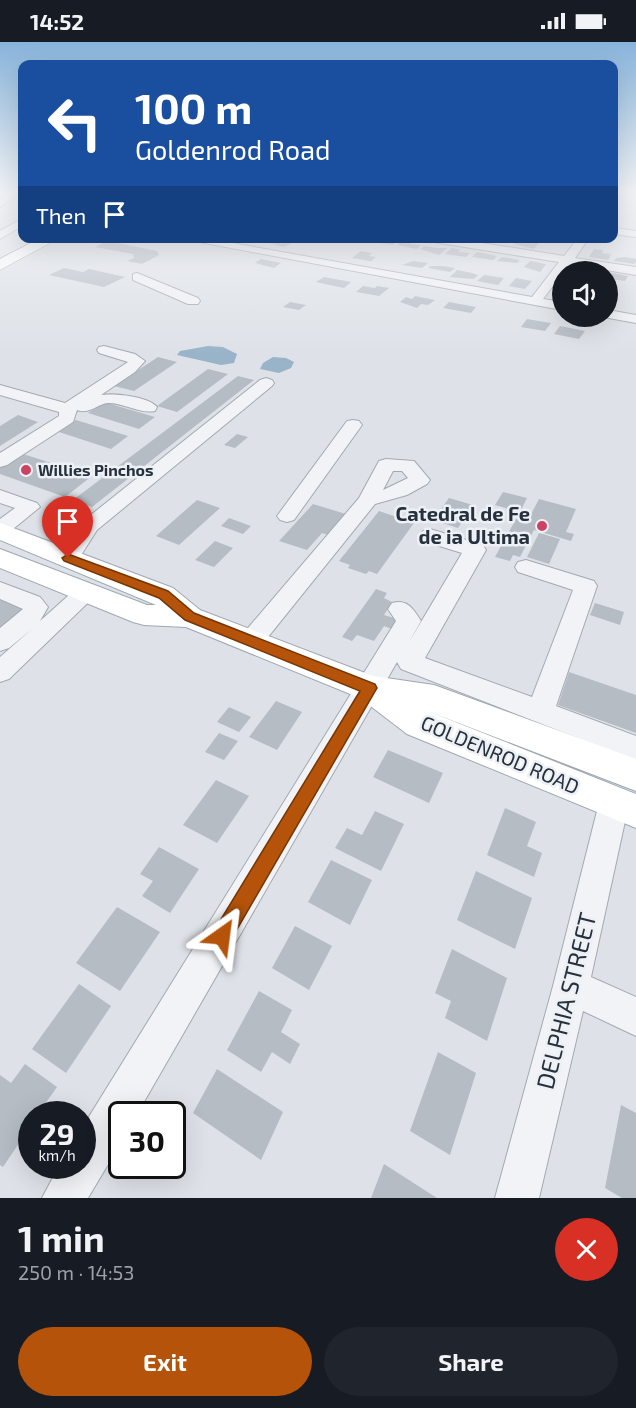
<!DOCTYPE html>
<meta charset="utf-8">
<style>
:root{--surface:#171b24;--page:#20242c;--text:#f1f3f6;--muted:#9ea1a6;--accent:#b45309}
body{margin:0;font-family:"Exo 2",sans-serif;background:var(--page);color:var(--text);height:100vh;display:flex;flex-direction:column;font-size:22px;white-space:nowrap}
*{box-sizing:border-box;margin:0}
p{font-size:20px;color:var(--muted)}
.icon{flex:none;width:33px;height:33px;fill:none;stroke:currentColor;stroke-width:2;stroke-linecap:round;stroke-linejoin:round}
.map{position:relative;height:1156px;overflow:hidden}
.details{display:flex;flex-direction:column;background:var(--surface);flex:1}
.details>*{flex:none}
.hud{position:absolute;left:18px;top:18px;width:600px;height:183px;border-radius:12px;box-shadow:0 6px 24px #0002;background:#1a4fa0;color:#fff;overflow:hidden}
.tools{position:absolute;left:552px;top:219px;display:grid;gap:12px}
.tools a{display:grid;place-items:center;width:66px;height:66px;border-radius:50%;background:var(--surface);box-shadow:0 6px 24px #0002;font-size:30px}
.speed{position:absolute;left:18px;top:1059px;display:flex;gap:12px;font-size:30px;font-weight:700;text-align:center}
.speed>*{display:grid;place-content:center;width:78px;height:78px;border-radius:50%;background:var(--surface);box-shadow:0 6px 24px #0002;line-height:1}
.speed small{font-size:15px;font-weight:400}
.speed .limit{border:3px solid #111;border-radius:9px;background:#fff;color:#111}
.pin{position:absolute;display:grid;place-items:center;width:51px;height:51px;color:#fff;margin:-62px -26px;border-radius:50% 50% 50% 0;rotate:-45deg;box-shadow:0 0 6px #0007}
.pin .icon{rotate:45deg}
.me{position:absolute;width:66px;margin:-33px;rotate:31deg;stroke-linejoin:round;filter:drop-shadow(0 0 4px #0008)}
.turn{display:flex;align-items:center;gap:21px;height:126px;padding:0 18px;font-size:27px}
.turn .icon{width:78px;height:78px;stroke-width:2.5}
.turn b{display:block;font-size:42px;line-height:51px}
.then{display:flex;align-items:center;height:57px;padding:0 18px;background:#0003;gap:12px;font-size:22px}
.round{display:grid;place-items:center;flex:none;width:63px;height:63px;border-radius:32px;background:var(--page)}
.summary{display:flex;align-items:center;justify-content:space-between;height:102px;padding:0 18px}
h1{font-size:36px;font-weight:700;line-height:45px}
.button{display:flex;gap:12px;margin-top:auto;padding:12px 18px}
.button a{flex:1;height:69px;border-radius:36px;background:var(--accent);color:#fff;font-size:24px;font-weight:700;line-height:69px;text-align:center}
.button a+a{background:var(--page);color:var(--text)}
.status{display:flex;justify-content:space-between;align-items:center;height:42px;padding:0 30px;background:var(--surface);direction:ltr}
.status svg{height:16px;fill:currentColor}
.map>svg:first-child{display:block}
.water{fill:#99b3c8}
.building{fill:#b5bcc4}
.lines{fill:none;stroke-linecap:round;stroke-linejoin:round}
.minor-casing{stroke:#a3a9b2;stroke-width:2}
.major-casing{stroke:#9da8b3;stroke-width:2}
.highway-casing{stroke:#85919e;stroke-width:1}
.minor{fill:#f1f3f6;fill-rule:evenodd}
.major{fill:#fff;fill-rule:evenodd}
.highway{fill:#fff;fill-rule:evenodd}
.route{fill:#b45309;stroke:#753606;stroke-width:1.5}
.poi-dot{fill:#cd4262;stroke:#edf1f5;stroke-width:2}
.labels{text-anchor:middle;stroke-width:5;stroke-linejoin:round;paint-order:stroke}
.far-poi-label{font-size:16px;font-weight:bold;fill:#27313e;stroke:#edf1f5;text-anchor:start}
.poi-label{font-size:20px;font-weight:bold;fill:#27313e;stroke:#edf1f5;text-anchor:end}
.street-label{font-size:20px;fill:#27313e;stroke:#edf1f5}
.near-street-label{font-size:24px;fill:#27313e;stroke:#edf1f5}
</style>
<div class="status"><b>14:52</b><svg viewBox="0 0 49 12"><path d="M0 12V9h3v3zM5 12V6h3v6zM10 12V3h3v9zM15 12V0h3v12zM26 1h20v11H26zM47 4h2v5h-2z"/></svg></div>
<div class="map">
<svg width="636" height="1156" viewBox="0 0 636 1156">
<rect width="100%" height="100%" fill="#dee2e8"/>
<!-- water -->
<path class="water" d="M208,304L223,305L237,312L234,321L221,323L177,313L180,309Z
M273,315L286,316L294,320L291,326L279,331L260,327L263,321Z"/>
<!-- building -->
<path class="building" d="M272,196H274L294,200L284,205L265,200Z
M378,196H389L398,199L393,203L373,200Z
M107,199L157,209L159,213L142,222L127,219L134,216L133,212L95,205Z
M403,199L412,200L410,202L421,203L417,207L397,203Z
M517,199L528,201H539L534,207L514,202Z
M425,204L436,206H447L439,213L420,207Z
M452,206L460,208L458,210L470,211L466,215L445,212Z
M594,207L603,208L602,211L611,212L608,218L589,215Z
M361,209L372,211L369,214L376,215L371,219L352,216Z
M477,210L497,214L493,218L472,215Z
M502,215L520,218L517,221L497,219Z
M624,215L636,217V220L634,222L614,219L616,216Z
M261,217L281,221L274,226L255,221Z
M413,219L428,221L422,226L402,223Z
M530,219L546,222L540,230L524,225Z
M431,224H443L455,226L450,230L428,226Z
M64,226L83,230L89,227L125,235L104,245L49,233Z
M457,228L472,231L478,233L474,237L450,235Z
M608,230L628,234L625,239L611,237L612,235L608,234Z
M484,233L504,236L498,243L477,239Z
M324,235L351,240L344,246L316,240Z
M516,236L532,239L525,247L509,244Z
M363,244L375,246L377,244L389,246L379,254L356,250Z
M415,254L435,258L428,263L421,262L417,266L400,260L406,255L412,257Z
M290,260L306,263L299,268L283,265Z
M449,260L476,265L471,271L443,266Z
M527,277L551,281L545,289L521,285Z
M560,284L585,289L579,297L554,292Z
M158,315L177,320L134,349L114,344Z
M208,327L228,332L177,370L157,364Z
M238,334L254,338L92,465L73,458Z
M104,360L155,375L139,387L88,371Z
M18,373L38,380L0,404V384Z
M76,378L128,394L111,407L59,390Z
M237,392L248,395L235,406L224,403Z
M20,411L92,434L65,455L0,432V424Z
M503,450L527,456L520,470L495,463Z
M449,456L473,463L458,486L433,478Z
M539,457L576,467L566,490L574,492L571,499L534,488L520,515L513,513L510,519L495,515L516,477L527,480Z
M197,458L220,466L179,503L156,494Z
M313,462L346,472L328,493L322,491L307,508L279,499Z
M379,469L414,481L377,532L369,529L366,532L348,526L350,523L339,519Z
M229,476L251,484L243,492L221,484Z
M539,491L560,497L549,522L527,515Z
M215,499L233,506L214,525L195,518Z
M376,547L387,551L384,556L392,560L384,573L400,578L394,588L384,584L374,599L357,593L352,599L342,595Z
M0,556L27,568L0,591Z
M595,561L624,570L620,583L590,573Z
M569,630L636,653V691L558,663Z
M276,659L302,670L277,708L249,695Z
M229,665L251,675L239,690L217,680Z
M219,691L238,699L224,718L205,710Z
M388,708L443,731L429,761L373,735Z
M216,738L249,754L217,801L183,783Z
M505,766L536,780L527,804L542,811L534,835L487,813Z
M375,769L404,782L381,829L335,806L347,786L362,793Z
M159,805L199,827L170,871L142,854L153,839L140,832Z
M331,818L372,838L350,883L308,860Z
M476,829L532,856L515,907L457,878Z
M117,865L160,890L120,949L76,921Z
M295,884L332,904L309,948L272,926Z
M452,907L507,936L487,999L445,976L451,959L435,951Z
M79,942L111,964L66,1031L32,1007Z
M259,949L292,968L281,990L300,1002L290,1022L272,1010L261,1030L227,1008Z
M438,1010L476,1031L450,1113L410,1089Z
M25,1022L57,1045L38,1072H32V1082L3,1125L0,1123V1033L11,1041Z
M217,1027L283,1070L261,1118L193,1071Z
M621,1063L636,1071V1156H622L605,1146Z
M384,1122L437,1156H371Z"/>
<g class="lines">
<!-- minor casing -->
<g class="minor-casing">
<path id="minor" d="M10,150H21L0,165V158Z
M614,150H623L617,160L614,161Z
M18,179L22,181V184L0,197V189Z
M614,186L636,189V195L614,192Z
M178,196H204L532,255L559,220L427,199L422,196H451L564,214L578,196H589L575,216L636,225V233L570,222L543,257L562,260V268Z
M137,231L198,256L200,259L198,262H188L133,238V232Z
M608,268L636,273V281L603,275L608,274Z
M104,304L135,312L145,319L135,330L101,353C114,351 148,354 157,365L155,369C140,372 124,361 108,361C97,362 89,373 77,368L73,380L7,423L0,425V411L59,374V370L0,353V343L65,361L128,320L99,311L97,308L99,305Z
M266,336L272,338L274,341L272,344L97,488L76,521L68,523L60,521L57,516L78,487L55,478L52,474L55,470L62,468L87,476L260,338Z
M353,378L359,379L362,383L294,478L287,480L280,478L277,474L280,470L347,379Z
M386,417L414,419L430,438L427,442L407,453L375,462L260,605L251,608L242,605L239,599L242,593L359,456L379,419ZM393,429H402L408,436L383,448Z
M0,448L37,461L40,465L7,492L0,493V477L15,466L0,461Z
M430,487L483,503L486,508L425,616L532,655L573,548L518,530L515,525L518,520L526,518L594,539L597,544L556,664L636,694V740L629,743L619,739L614,730L619,712L401,627L397,620L137,1072H122V1099L88,1156H42L59,1124H82V1086L396,579L388,567L392,561C407,557 413,566 421,579L408,602L462,511L423,499L419,494L423,489Z
M0,540L40,555L48,565L40,579L79,544L87,542L95,544L99,550L9,637L0,640V615L32,587L9,606L0,609V586L23,567L0,557Z
M614,747L625,751L629,761L591,935L636,955V994L583,969L539,1156H495L553,944L599,761L603,751Z"/>
</g>
<!-- major casing -->
<g class="major-casing">
<path id="major" d="M0,481L173,546L200,568L373,634L434,643L636,717V749L425,668L636,752V786L407,692L360,656L186,585L144,583L133,580L0,526V507L147,563H156L0,498Z"/>
</g>
<!-- highway casing -->
<g class="highway-casing">
<path id="highway" d="M40,196H59L0,228V217Z"/>
</g>
<!-- minor -->
<use href="#minor" class="minor"/>
<!-- major -->
<use href="#major" class="major"/>
<!-- highway -->
<use href="#highway" class="highway"/>
</g>
<!-- sky -->
<linearGradient id="sky" x2="0" y2="1"><stop stop-color="#88b4db"/><stop offset="0.48" stop-color="#f0f2f5"/><stop offset="1" stop-color="#f0f2f5" stop-opacity="0"/></linearGradient>
<rect width="636" height="312" fill="url(#sky)"/>
<!-- route -->
<path class="route" d="M68,512L168,549L194,571L375,642L377,646L229,901L222,903L215,901L212,894L215,887L360,649L185,578L159,556L64,519L62,516Z"/>
<!-- markers -->
<g class="poi-dot">
<circle cx="26" cy="428" r="6"/>
<circle cx="542" cy="484" r="6"/>
</g>
<g class="labels">
<!-- far-poi labels -->
<g class="far-poi-label">
<text x="38" y="434">Willies Pinchos</text>
</g>
<!-- poi labels -->
<g class="poi-label">
<text x="530" y="479">Catedral de Fe<tspan x="530" dy="23">de ia Ultima</tspan></text>
</g>
<!-- street labels -->
<g class="street-label">
<text transform="translate(500 713) rotate(23)" y="7">GOLDENROD ROAD</text>
</g>
<!-- near-street labels -->
<g class="near-street-label">
<text transform="translate(567 959) rotate(-76)" y="8">DELPHIA STREET</text>
</g>
</g>
</svg>
<div class="tools">
<a><svg class="icon" aria-label="sound" viewBox="0 0 24 24"><path d="M4 9h4l5-4v14l-5-4H4zM17 9q2 3 0 6"/></svg></a>
</div>
<div class="speed"><div>29<small>km/h</small></div><div class="limit">30</div></div>
<div class="pin" style="left:68px;top:516px;background:#d93025"><svg class="icon" aria-label="arrive" viewBox="0 0 24 24"><path d="M6 21V4h12l-3 4 3 4H6"/></svg></div>
<svg class="me" style="left:222px;top:894px" viewBox="-20 -20 40 40"><path d="M0-17L14 15 0 8-14 15z" fill="#b45309" stroke="#fff" stroke-width="4"/></svg>
<div class="hud">
<div class="turn"><svg class="icon" aria-label="left" viewBox="0 0 24 24"><path d="M17 20v-9H6M10 6l-5 5 5 5"/></svg><div><b>100 m</b>Goldenrod Road</div></div>
<div class="then">Then<svg class="icon" aria-label="arrive" viewBox="0 0 24 24"><path d="M6 21V4h12l-3 4 3 4H6"/></svg></div>
</div>
</div>
<section class="details">
<div class="summary"><div><h1>1 min</h1><p>250 m · 14:53</p></div><a class="round" style="background:#d93025;color:#fff"><svg class="icon" aria-label="close" viewBox="0 0 24 24"><path d="M6 6l12 12M18 6L6 18"/></svg></a></div>
<div class="button"><a>Exit</a><a>Share</a></div>
</section>
